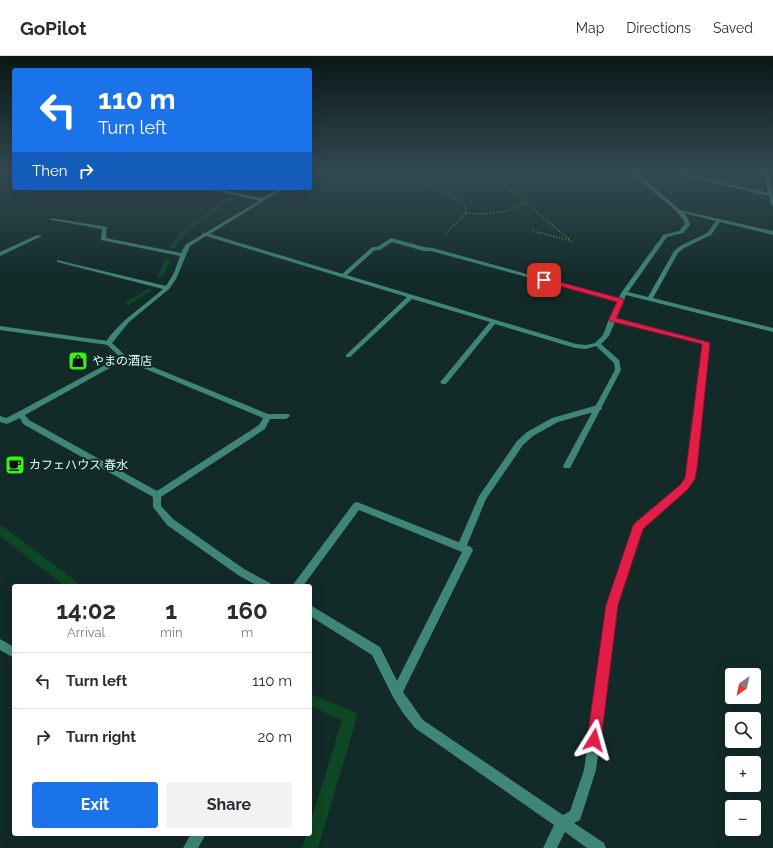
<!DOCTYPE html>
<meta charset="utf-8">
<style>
:root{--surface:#fff;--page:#f2f2f3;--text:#2b2b33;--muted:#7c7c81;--line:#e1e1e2;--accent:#1a73e8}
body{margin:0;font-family:Raleway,"Noto Sans JP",sans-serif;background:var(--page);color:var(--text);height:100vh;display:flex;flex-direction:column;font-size:15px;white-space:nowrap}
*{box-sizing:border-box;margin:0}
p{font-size:13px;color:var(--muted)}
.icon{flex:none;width:22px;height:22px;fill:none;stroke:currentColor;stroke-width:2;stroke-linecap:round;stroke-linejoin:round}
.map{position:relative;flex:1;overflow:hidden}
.side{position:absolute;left:12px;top:528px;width:300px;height:252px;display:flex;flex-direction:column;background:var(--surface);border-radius:4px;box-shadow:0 4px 16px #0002}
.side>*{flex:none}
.banner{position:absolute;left:12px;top:12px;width:300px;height:122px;border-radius:4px;box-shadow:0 4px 16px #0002;background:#1a73e8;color:#fff;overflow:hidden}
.needle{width:26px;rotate:213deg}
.tools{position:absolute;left:725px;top:612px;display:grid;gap:8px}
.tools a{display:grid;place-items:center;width:36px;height:36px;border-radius:4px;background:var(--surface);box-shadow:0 4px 16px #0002;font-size:20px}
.pin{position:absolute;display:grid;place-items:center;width:34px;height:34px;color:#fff;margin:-17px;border-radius:8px;box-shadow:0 2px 6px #0006}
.me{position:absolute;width:44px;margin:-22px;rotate:8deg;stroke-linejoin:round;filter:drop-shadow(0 0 3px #0008)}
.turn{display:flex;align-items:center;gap:14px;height:84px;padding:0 20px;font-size:18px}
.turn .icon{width:52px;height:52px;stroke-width:2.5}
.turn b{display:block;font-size:28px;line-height:34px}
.then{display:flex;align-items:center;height:38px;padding:0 20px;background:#0003;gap:8px;font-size:15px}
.eta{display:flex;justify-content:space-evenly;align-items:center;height:68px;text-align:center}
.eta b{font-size:24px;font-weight:700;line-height:28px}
.cta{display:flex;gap:8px;margin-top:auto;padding:8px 20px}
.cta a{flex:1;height:46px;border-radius:4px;background:var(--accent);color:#fff;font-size:16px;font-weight:700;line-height:46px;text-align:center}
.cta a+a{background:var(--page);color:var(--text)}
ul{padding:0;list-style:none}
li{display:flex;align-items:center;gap:12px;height:56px;padding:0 20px;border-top:1px solid var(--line)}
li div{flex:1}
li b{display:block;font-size:15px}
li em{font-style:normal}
header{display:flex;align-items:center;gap:24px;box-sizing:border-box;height:56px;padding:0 20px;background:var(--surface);border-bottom:1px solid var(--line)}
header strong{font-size:19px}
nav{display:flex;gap:22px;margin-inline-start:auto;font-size:14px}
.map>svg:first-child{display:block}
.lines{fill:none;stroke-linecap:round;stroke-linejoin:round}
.stream{fill:#0e4723;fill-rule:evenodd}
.path{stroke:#61b738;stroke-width:1.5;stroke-dasharray:1 2;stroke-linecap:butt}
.lane{fill:#408676;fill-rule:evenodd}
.street{fill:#408676;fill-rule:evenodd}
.route{fill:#e11d48;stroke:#92132f}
.labels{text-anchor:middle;stroke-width:4;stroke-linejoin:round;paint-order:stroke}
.poi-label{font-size:12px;fill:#ddfdf8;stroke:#122a28;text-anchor:start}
</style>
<header>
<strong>GoPilot</strong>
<nav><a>Map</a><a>Directions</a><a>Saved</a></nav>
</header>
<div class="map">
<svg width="773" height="792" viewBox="0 0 773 792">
<rect width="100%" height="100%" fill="#122a28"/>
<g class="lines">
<!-- stream -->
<path class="stream" d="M242,132H248L242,136H238V134Z
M231,139L236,140L186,177L175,192H171L170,191L182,175Z
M166,202L171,203L163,221L158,222L157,221Z
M149,232L151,233V235L130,248L128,249L125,247Z
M0,470L4,471L77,526L79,530H65L0,480Z
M310,638L355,656L357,661L318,792H302L307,778H310V768L342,664L310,650Z"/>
<!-- path -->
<path class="path" d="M425,115L423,117L432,131L464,147L466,157L445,178
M488,115L571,185L533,175
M466,157C488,159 507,158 526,146"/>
<!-- lane -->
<path class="lane" d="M391,182L424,191L433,192L624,245L623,246H619L431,195H424L392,186L380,194H375L345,221H341V219L372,191H377Z
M0,270L108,285L111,287L108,289L0,274Z
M598,349L602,352L601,354L558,366L533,380L523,389L486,443L465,494L462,495L459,494L457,491L479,440L517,385L527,376L552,362Z
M0,583L14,591V602L0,594Z
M191,778H206L198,792H183Z"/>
<!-- street -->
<path class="street" d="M310,115H314L310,117Z
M632,115H636L638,118L680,154L773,175V179L720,166L711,179L684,192L678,197L653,242L773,272V276L626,239L617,262L708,286L709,287L696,413L694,423L687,433L642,472L617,549L596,714L580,764L574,767L604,787L606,792H587L565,776L557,792H543L554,769L415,672L403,657L393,641L372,599L310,560V549L380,591L397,625L462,496L359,454L303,530H292L354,447L357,446L471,491L473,494L403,636L423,664L563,759L570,755L584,714L607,549L633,470L635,467L681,429L686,422L703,288L615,266L609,280L601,288L619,304L621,314L570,412H564L563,410L615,314L614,307L596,290L586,293L575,292L495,268L446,328H442L440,326L442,324L490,266L412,243L350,301H346V299L407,241L206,180L190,190L176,223L169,233L129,266L112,287L126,300L268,358H289L290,360L286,363H270L265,373L161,441V450L173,463L244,513L270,527L272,530H258L238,519L167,469L153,451V441L23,368L20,362L7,368L0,366V360L6,362L18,356L120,301L105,287C120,264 143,251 163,233L57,206V204L166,230L174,217L180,200L101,184L102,173L53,164H51V162L107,171L106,182L181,197L186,188L202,179V177H205L259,145L204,132H212L262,142L280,132H285L210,178L576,288L586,289L595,287L603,279L609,263L621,237L663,179L679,175L685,168L683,163L672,151L634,120ZM684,157L716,165L707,177L680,190L674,195L648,241L628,236L667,181L683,177L690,169L688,163ZM124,304L263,362L259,369L157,435L29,364L25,359Z
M679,115H684L691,119L768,137L764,115H768L773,138V150L771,149L769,140L688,121Z
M37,179L42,180L0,200V196Z"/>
</g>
<!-- sky -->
<linearGradient id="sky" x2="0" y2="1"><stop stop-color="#0a1716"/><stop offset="0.51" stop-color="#334a53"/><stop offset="1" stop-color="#334a53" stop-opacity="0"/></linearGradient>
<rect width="773" height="226" fill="url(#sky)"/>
<!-- route -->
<path class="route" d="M544,222L623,243L624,245L616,262L708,286L710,287L697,412L695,423L687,434L643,473L618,549L601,684L599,688L594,690L589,688L587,684L606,549L633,470L635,467L680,429L685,422L702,288L610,265L609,263L617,246L542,225V223Z"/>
<!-- icons -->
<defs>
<g id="shop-square" transform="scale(1)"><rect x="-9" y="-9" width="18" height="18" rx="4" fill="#39f214" stroke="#122a28"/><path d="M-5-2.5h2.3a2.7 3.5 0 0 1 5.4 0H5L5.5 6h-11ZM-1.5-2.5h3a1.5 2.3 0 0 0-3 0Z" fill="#111"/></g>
<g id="cafe-square" transform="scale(1)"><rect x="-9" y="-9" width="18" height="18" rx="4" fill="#39f214" stroke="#122a28"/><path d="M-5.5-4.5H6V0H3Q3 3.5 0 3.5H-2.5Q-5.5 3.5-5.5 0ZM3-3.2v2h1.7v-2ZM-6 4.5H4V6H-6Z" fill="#111"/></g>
</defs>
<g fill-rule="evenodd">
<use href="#shop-square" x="78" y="305"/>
<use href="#cafe-square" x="15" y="409"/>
</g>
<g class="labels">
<!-- poi labels -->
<g class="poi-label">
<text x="92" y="309">やまの酒店</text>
<text x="29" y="413">カフェハウス 春水</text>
</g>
</g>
</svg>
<div class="tools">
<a><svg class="needle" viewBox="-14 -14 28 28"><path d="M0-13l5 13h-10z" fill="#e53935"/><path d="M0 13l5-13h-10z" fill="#7c7c81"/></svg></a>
<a><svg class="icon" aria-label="search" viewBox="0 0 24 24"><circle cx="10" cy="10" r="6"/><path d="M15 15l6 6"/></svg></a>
<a>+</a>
<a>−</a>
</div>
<div class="pin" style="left:544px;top:224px;background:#d93025"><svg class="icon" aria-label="arrive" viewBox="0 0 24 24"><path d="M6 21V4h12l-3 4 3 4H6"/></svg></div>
<svg class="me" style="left:594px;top:684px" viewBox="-20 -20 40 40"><path d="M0-17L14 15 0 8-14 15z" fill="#e11d48" stroke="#fff" stroke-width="4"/></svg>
<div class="banner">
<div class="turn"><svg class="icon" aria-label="left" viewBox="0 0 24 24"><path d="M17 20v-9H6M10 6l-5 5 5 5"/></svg><div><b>110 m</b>Turn left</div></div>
<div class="then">Then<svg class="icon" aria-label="right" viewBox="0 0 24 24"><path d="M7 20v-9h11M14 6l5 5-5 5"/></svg></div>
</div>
<section class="side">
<div class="eta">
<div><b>14:02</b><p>Arrival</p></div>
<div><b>1</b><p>min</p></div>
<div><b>160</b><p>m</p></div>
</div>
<ul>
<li><svg class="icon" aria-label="left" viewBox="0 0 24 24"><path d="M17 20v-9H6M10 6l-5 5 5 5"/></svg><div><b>Turn left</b></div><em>110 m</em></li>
<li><svg class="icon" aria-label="right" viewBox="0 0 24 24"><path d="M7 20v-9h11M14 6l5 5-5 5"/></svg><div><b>Turn right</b></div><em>20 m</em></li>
</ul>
<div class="cta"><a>Exit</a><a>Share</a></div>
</section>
</div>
